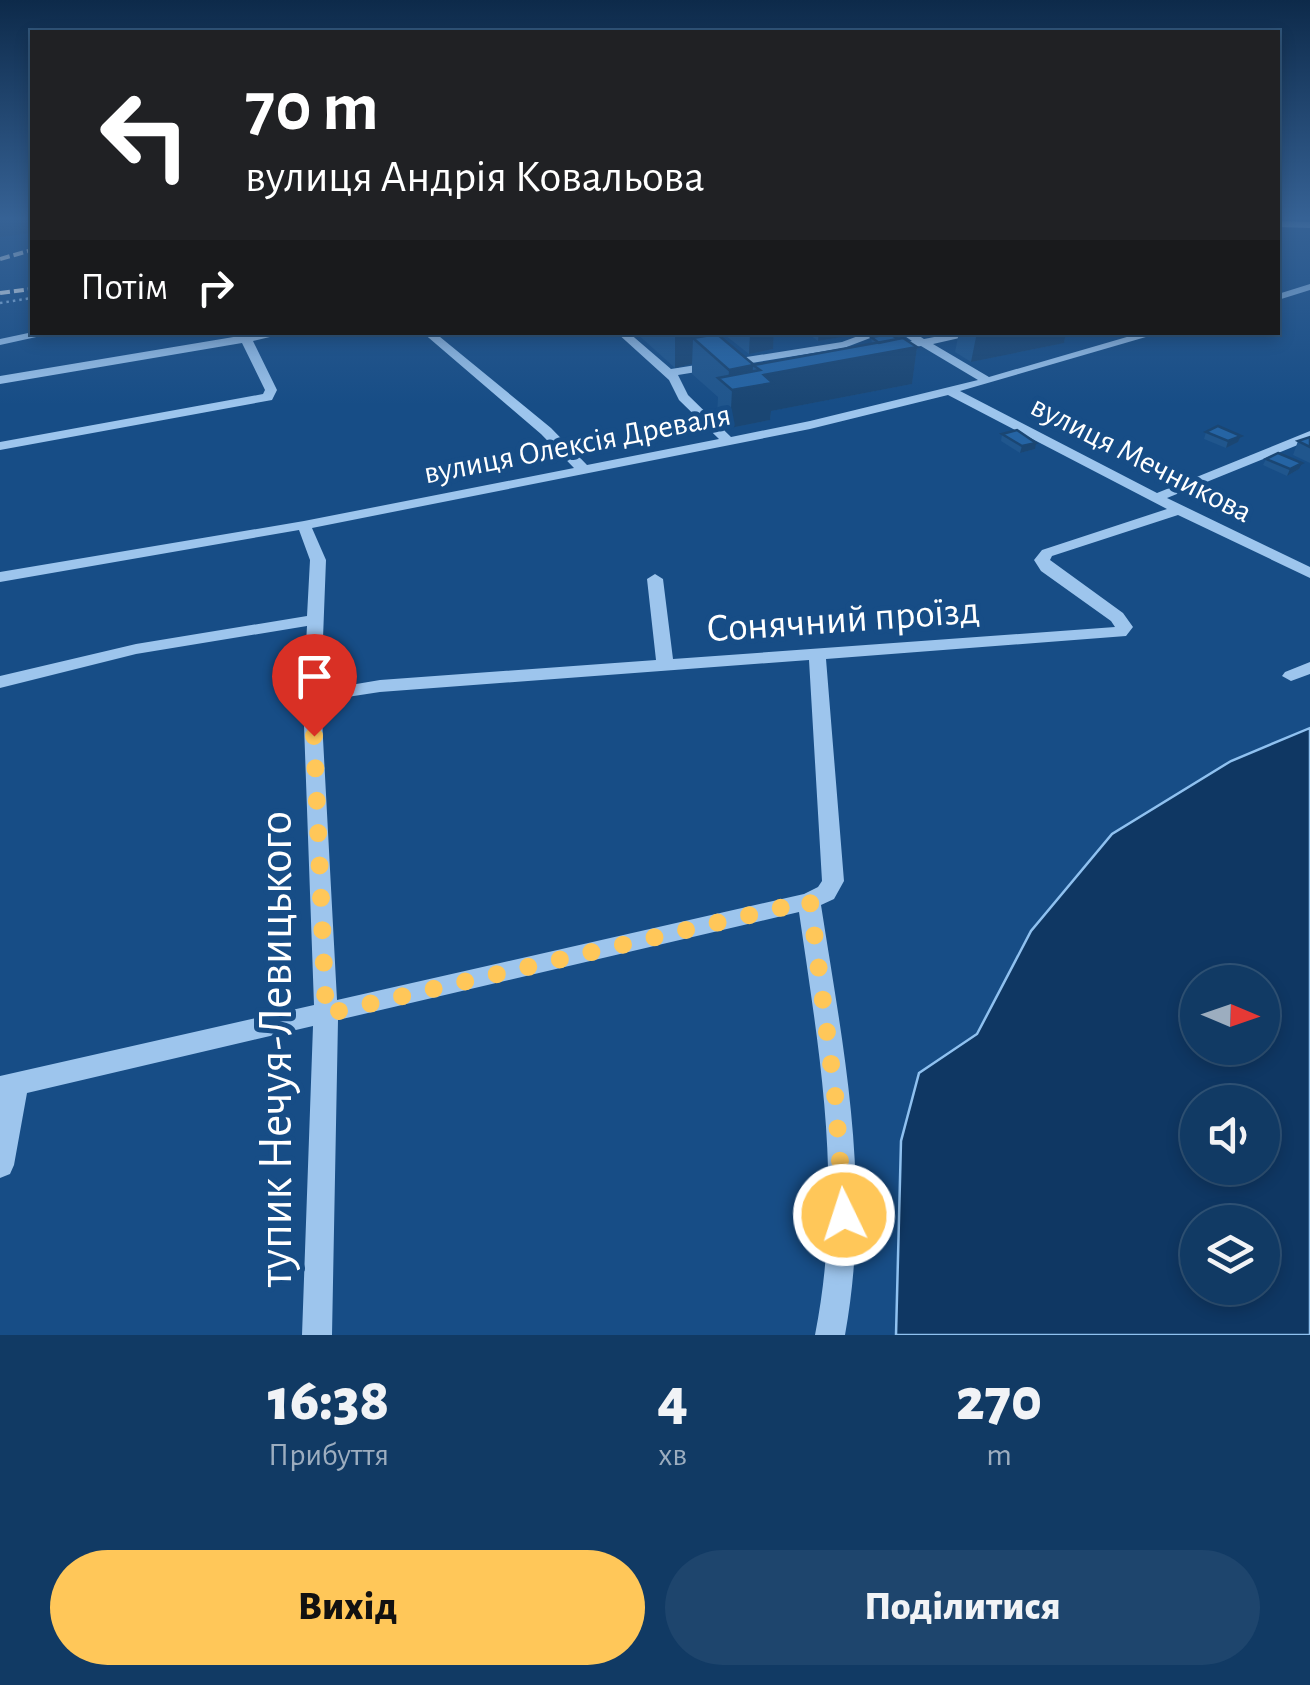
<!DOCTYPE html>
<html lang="uk">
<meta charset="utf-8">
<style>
:root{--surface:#113a64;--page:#1e456d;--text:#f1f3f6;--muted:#9cadbf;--line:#305478;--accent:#ffc759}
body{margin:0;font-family:"Alegreya Sans",sans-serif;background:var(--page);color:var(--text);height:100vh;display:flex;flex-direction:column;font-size:38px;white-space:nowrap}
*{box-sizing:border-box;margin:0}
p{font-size:32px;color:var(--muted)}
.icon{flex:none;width:55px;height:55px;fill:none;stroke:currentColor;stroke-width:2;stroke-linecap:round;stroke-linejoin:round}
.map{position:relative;height:1335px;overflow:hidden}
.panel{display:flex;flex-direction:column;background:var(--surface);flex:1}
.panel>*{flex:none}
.guide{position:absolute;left:30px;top:30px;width:1250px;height:305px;border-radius:0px;box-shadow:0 5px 15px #0003,0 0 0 2px var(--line);background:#202124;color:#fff;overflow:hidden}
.needle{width:65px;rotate:92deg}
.tools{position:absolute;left:1180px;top:965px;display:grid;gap:20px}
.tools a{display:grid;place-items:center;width:100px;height:100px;border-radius:50%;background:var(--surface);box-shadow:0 5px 15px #0003,0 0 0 2px var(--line);font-size:50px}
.pin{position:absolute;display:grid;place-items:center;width:85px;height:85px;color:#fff;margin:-102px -42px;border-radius:50% 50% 50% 0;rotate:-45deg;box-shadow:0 0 10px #0007}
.pin .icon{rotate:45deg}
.me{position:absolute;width:110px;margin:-55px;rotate:356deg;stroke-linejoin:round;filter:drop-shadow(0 0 8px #0008)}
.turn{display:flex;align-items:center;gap:35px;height:210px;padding:0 50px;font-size:45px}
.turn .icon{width:130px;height:130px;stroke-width:2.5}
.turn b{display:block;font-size:70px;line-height:85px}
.then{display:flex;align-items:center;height:95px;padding:0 50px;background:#0003;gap:20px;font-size:38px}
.eta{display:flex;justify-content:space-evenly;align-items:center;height:170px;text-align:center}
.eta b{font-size:60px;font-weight:800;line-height:70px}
.action{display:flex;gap:20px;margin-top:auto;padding:20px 50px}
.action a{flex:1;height:115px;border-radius:60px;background:var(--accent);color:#111;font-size:40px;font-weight:800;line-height:115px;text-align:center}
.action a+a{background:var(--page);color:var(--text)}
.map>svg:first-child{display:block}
.water{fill:#0f3763;stroke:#8fc1f0;stroke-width:2.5;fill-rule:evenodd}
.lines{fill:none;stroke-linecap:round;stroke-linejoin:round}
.path{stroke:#9dc5ed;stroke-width:2.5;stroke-dasharray:2.5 4;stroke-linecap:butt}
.minor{fill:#9dc5ed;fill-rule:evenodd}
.rail{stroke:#fff;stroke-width:4;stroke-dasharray:10 4;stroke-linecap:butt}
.wall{fill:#20568d}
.shaded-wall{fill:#1a4673}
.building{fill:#2564a4;stroke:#1a4673;stroke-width:2.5}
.route{stroke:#ffc759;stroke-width:18;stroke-dasharray:0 32.4}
.labels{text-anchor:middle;stroke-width:10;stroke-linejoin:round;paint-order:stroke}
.far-street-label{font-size:32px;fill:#fff;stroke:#174d86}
.street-label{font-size:40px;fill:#fff;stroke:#174d86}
.near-street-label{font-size:48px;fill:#fff;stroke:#174d86}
</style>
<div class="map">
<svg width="1310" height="1335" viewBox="0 0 1310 1335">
<rect width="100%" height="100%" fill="#174d86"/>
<!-- water -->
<path class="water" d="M1310,728V1335H896L901,1141L919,1073L977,1034L1031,931L1112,834L1231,761ZM1198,982H1262V1048H1198ZM1198,1102H1262V1168H1198ZM1198,1222H1262V1288H1198Z"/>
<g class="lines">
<!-- path -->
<path class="path" d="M0,303L32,298"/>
<!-- minor -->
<path class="minor" d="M1278,221L1310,222V228L1278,227Z
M1310,284V290L1278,300V294Z
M33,332H59L0,345V339Z
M263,332H291L253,341L277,390L272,400L0,450V442L263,394L265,390L242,343L0,384V376Z
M422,332H434L551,428L587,465L719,439L679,400L669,380L616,332H628L671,369L842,342L869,332H886L844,348L678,375L688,395L731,437L810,421L978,380L921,346L889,350V346L912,341L899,332H913L924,339L960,332H986L933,344L989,377L1144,332H1163L960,391L1157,493L1310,431V440L1167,498L1310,567V578L1178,515L1052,556L1050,560L1123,613L1133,627L1126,636L826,659L844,881L834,899L821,905C844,1053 872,1185 845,1335H815C844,1187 820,1058 799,912L338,1020L332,1335H302L313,1026L27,1093L14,1165L10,1174L0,1178V1076L314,1005L303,697L307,626L136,654L0,688V676L136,644L307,616L310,560L299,530L0,582V572L304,521L574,468L541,434ZM948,395L1167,509L1042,550L1034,560L1041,571L1111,621L1115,627L673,659L663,579L655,574L647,579L656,660L380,680L321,690L326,560L312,528L810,429ZM809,660L822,881L818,887L804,894L337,1000L321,701L380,692Z
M1310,662V674L1291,681L1282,676L1285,672Z"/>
<!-- rail -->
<path class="rail" d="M0,259L32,250
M0,293L32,289"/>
</g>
<!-- wall -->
<path class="wall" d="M635,332H703V336L754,365L872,344L871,337L898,339L917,347L912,384L771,411L770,420L730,428L717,415L718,397L692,374V364L675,368Z
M721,332H774L773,349L749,354Z
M806,332H842V337L818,341Z
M959,332H1066L1064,343L971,362L955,352Z
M1206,432L1241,436L1238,442L1226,448L1204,439Z
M1002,434L1035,449L1020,453L1001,441Z
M1310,437V463L1293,455L1298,441Z
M1266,459L1299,469L1287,476L1263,465Z"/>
<!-- shaded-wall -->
<path class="shaded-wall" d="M26,218H32V233L0,237V221Z
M675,332H703V347L693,338L692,364L675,368Z
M750,332H774L773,349L749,354Z
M819,332H842V337L818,341Z
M977,332H1066L1064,343L971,362Z
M917,347L912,384L771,411L770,420L730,428L732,390L728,387L729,370L753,365L752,386L764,375Z
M1241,436L1238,442L1226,448L1228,441Z
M1036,443L1035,449L1020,453L1022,446Z
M1302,463L1299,469L1287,476L1290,469Z"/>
<!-- building -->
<path class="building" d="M0,218H26L0,221Z
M717,334L754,365L903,338L917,347L764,375L773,383L732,390L718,378L760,370L753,365L729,370L693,338Z
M890,334L898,339L879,343L871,337Z
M1218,426L1241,436L1228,441L1206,432Z
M1017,430L1036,443L1022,446L1002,434Z
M1310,437V447L1298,441Z
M1278,453L1302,463L1290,469L1266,459Z"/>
<!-- sky -->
<linearGradient id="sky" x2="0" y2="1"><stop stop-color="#0d2a4a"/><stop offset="0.54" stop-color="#366295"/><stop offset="1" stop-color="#366295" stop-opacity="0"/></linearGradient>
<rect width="1310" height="405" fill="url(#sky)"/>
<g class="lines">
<!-- route -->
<path class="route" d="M314,736L326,1014L810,901L835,1094L844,1215"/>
</g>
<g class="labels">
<!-- far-street labels -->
<g class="far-street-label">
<text transform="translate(577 443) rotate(-11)" y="11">вулиця Олексія Древаля</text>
<text transform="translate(1142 458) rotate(27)" y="11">вулиця Мечникова</text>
</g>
<!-- street labels -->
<g class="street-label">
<text transform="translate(843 618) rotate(-4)" y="14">Сонячний проїзд</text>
</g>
<!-- near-street labels -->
<g class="near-street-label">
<text transform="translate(274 1049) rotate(-90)" y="17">тупик Нечуя-Левицького</text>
</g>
</g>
</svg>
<div class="tools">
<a><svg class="needle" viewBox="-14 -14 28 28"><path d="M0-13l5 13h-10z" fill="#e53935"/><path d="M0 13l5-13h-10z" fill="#9cadbf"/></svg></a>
<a><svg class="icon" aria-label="sound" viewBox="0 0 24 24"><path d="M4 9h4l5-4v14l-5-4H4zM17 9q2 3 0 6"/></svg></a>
<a><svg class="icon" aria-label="layers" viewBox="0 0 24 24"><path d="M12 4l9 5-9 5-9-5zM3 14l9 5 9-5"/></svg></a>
</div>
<div class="pin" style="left:314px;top:736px;background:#d93025"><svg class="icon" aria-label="arrive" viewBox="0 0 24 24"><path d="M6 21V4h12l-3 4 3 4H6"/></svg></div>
<svg class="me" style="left:844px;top:1215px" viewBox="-20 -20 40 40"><circle r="17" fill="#ffc759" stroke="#fff" stroke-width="3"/><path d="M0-11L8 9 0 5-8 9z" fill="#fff"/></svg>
<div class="guide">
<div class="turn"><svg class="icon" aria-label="left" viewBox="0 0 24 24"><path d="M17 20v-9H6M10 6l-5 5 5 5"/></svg><div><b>70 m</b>вулиця Андрія Ковальова</div></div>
<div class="then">Потім<svg class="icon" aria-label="right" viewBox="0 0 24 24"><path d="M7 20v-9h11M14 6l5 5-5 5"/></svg></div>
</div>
</div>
<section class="panel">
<div class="eta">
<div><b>16:38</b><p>Прибуття</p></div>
<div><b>4</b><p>хв</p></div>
<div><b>270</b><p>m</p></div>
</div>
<div class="action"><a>Вихід</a><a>Поділитися</a></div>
</section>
